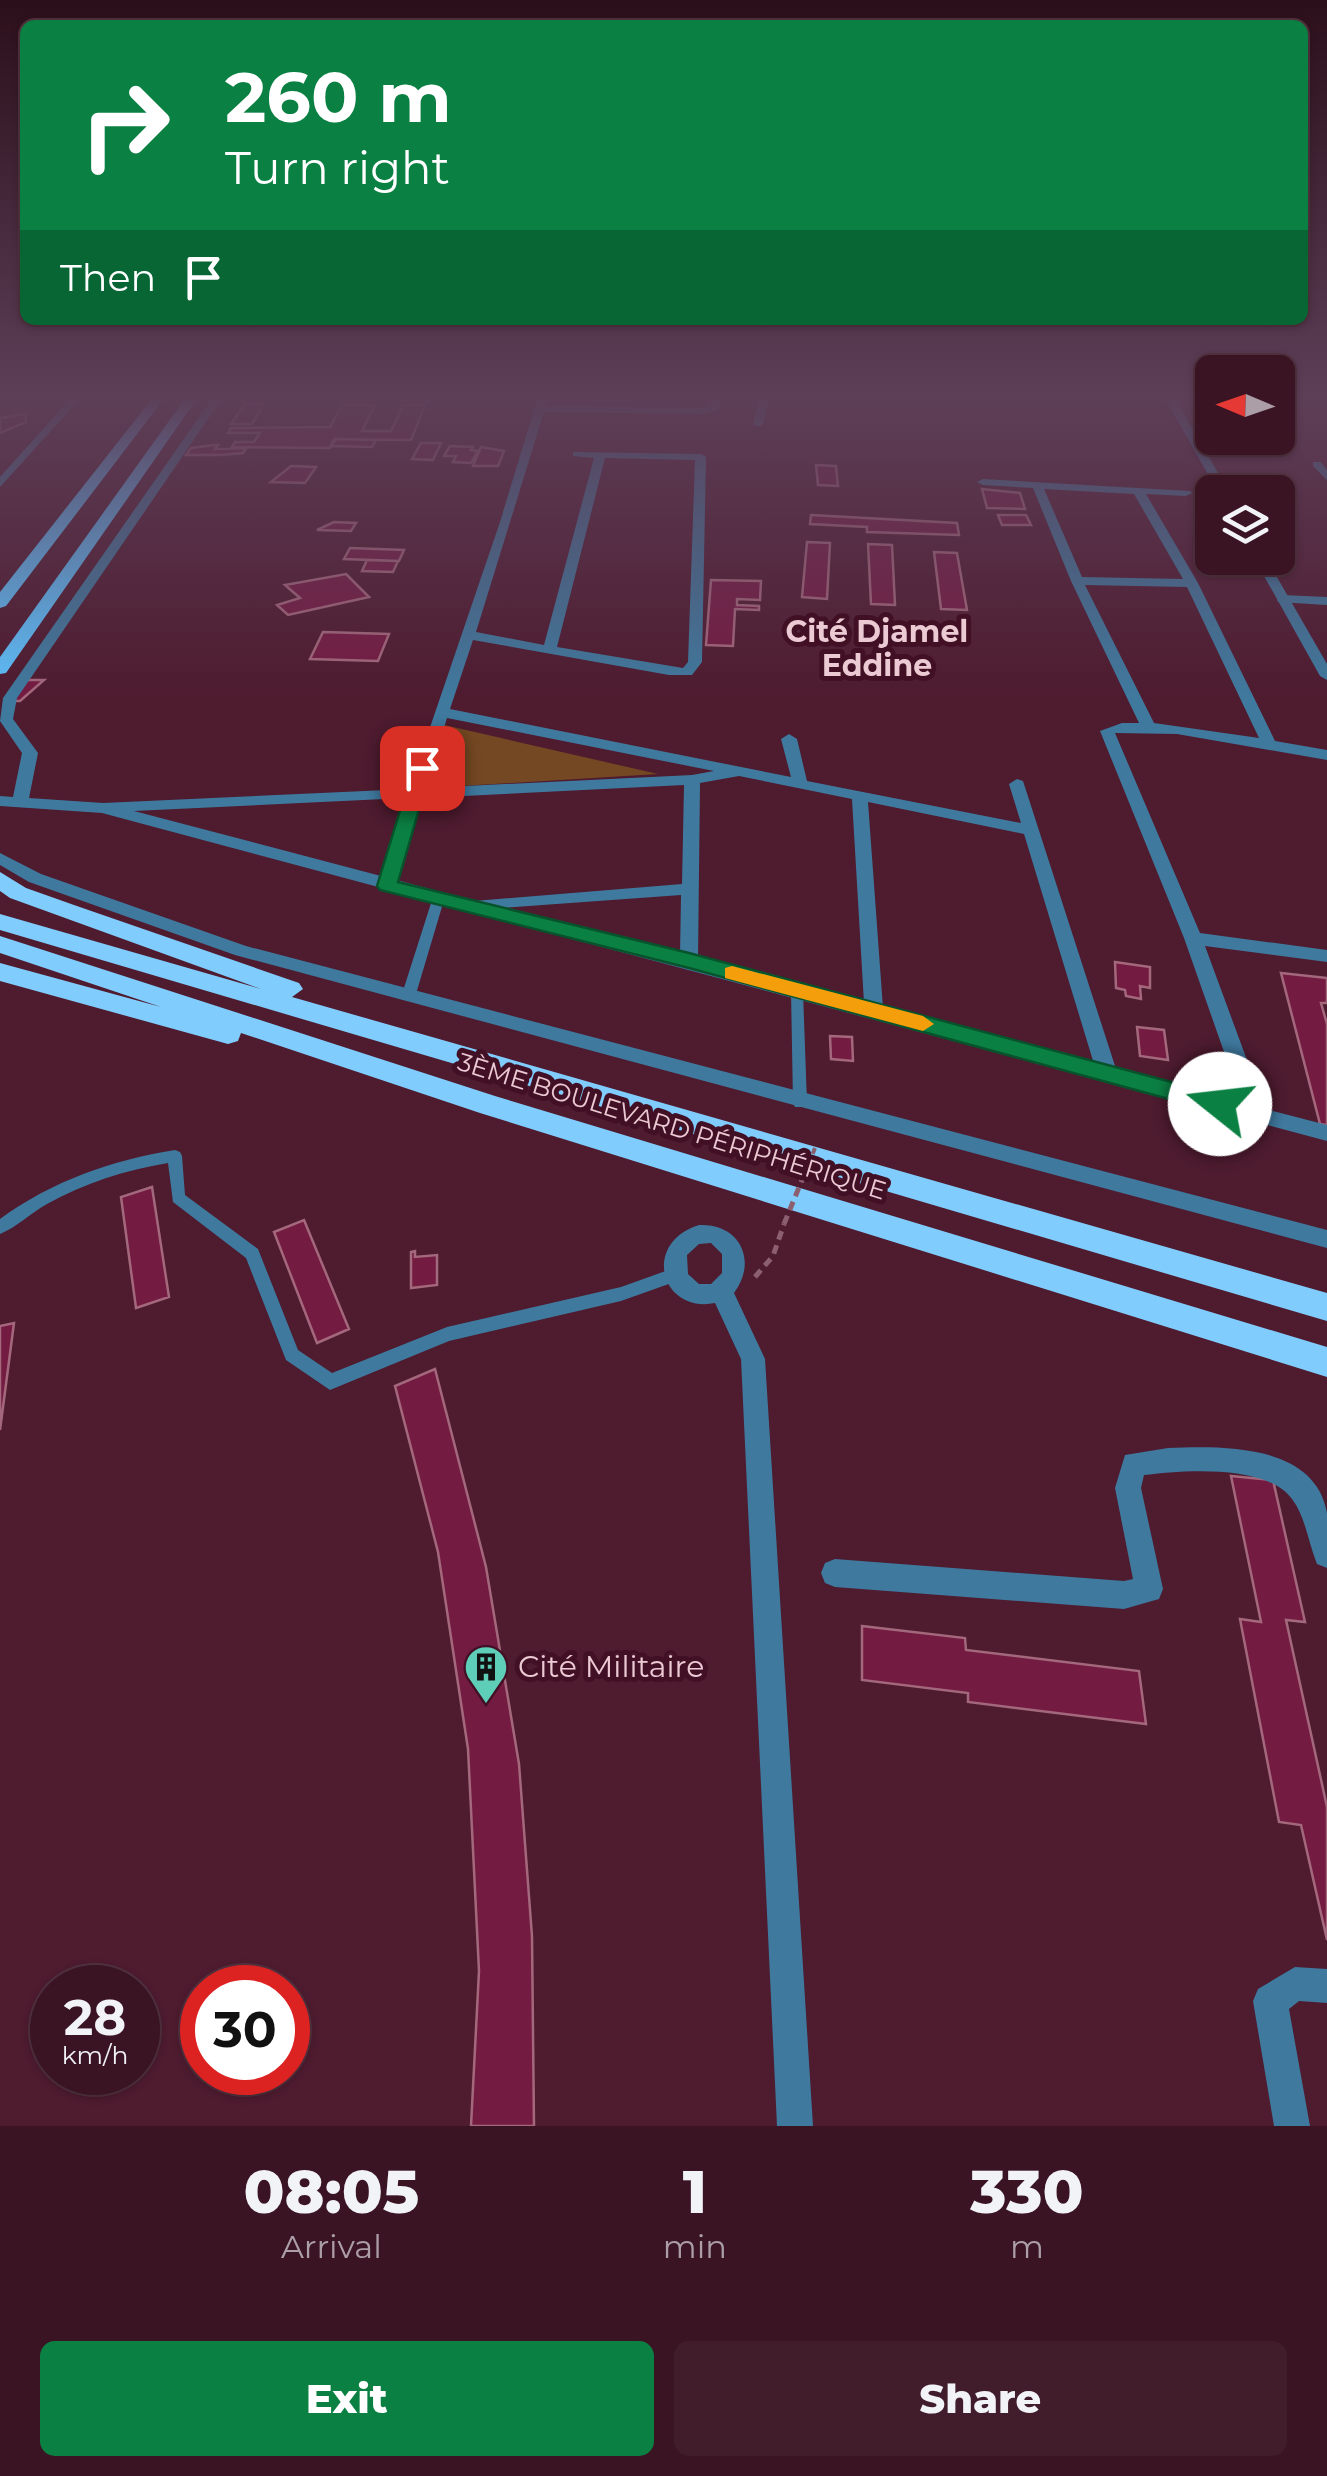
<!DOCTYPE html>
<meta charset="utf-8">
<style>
:root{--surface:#3a1423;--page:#411d2b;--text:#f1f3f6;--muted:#ab9ea6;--line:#543341;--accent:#0b8043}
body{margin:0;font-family:Montserrat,sans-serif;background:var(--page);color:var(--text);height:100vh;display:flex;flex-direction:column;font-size:38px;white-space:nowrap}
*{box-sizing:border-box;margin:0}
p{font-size:32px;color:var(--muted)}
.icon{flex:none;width:55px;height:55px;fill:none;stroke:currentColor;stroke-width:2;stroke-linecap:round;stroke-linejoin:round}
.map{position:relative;height:2126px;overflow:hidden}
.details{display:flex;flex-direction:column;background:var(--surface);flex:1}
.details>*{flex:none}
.hud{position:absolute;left:20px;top:20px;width:1288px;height:305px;border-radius:15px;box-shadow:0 2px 8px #0004,0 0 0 2px var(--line);background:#0b8043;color:#fff;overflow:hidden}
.needle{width:65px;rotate:272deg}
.fabs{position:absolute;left:1195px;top:355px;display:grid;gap:20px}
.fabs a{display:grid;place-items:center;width:100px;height:100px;border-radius:15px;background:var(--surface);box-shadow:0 2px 8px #0004,0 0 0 2px var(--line);font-size:50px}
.speed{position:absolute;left:30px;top:1965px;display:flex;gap:20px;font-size:50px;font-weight:700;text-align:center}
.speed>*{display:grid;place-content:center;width:130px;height:130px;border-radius:50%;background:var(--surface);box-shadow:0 2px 8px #0004,0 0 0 2px var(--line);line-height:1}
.speed small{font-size:25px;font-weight:400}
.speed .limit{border:15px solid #d22;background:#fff;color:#111}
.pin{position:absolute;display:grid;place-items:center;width:85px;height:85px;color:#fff;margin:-42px;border-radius:20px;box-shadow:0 5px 15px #0006}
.me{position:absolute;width:110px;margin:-55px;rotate:286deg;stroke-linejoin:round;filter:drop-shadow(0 0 8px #0008)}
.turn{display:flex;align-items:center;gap:35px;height:210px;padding:0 40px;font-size:45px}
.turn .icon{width:130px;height:130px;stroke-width:2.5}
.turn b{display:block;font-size:70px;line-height:85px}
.then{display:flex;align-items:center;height:95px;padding:0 40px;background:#0003;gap:20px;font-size:38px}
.eta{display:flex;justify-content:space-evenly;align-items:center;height:170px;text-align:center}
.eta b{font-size:60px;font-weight:800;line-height:70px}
.cta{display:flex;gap:20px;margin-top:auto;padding:20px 40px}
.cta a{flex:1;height:115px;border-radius:15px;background:var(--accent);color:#fff;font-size:40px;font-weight:800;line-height:115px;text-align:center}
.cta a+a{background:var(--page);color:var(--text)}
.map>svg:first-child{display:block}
.green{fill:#744822}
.building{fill:#741b42;stroke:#a4687c;stroke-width:2.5}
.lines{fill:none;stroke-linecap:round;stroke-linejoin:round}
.path{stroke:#8c5f6f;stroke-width:5;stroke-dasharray:9 6;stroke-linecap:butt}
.service{fill:#3f799e;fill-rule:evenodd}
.minor{fill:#3f799e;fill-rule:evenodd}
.tertiary{fill:#3f799e;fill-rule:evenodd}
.primary{fill:#5dc0fc;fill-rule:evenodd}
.trunk{fill:#80ccfc;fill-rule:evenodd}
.path-bridge-far1{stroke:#8c5f6f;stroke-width:4;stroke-dasharray:8 5;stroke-linecap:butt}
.path-bridge{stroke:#8c5f6f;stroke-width:5;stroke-dasharray:9 6;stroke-linecap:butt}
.route{fill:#0b8043;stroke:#07532c;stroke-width:2.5}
.slow{fill:#f59e0b}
.labels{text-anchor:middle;stroke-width:10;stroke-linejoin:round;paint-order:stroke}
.street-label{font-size:25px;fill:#eccad4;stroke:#421025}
.far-district-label{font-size:30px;font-weight:bold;fill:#eccad4;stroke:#421025}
.near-poi-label{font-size:30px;fill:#eccad4;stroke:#421025;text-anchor:start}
</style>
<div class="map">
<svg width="1327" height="2126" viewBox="0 0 1327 2126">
<rect width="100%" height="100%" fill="#4e1b2f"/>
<!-- green -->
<path class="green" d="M444,725L658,774L428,788Z"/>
<!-- building -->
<path class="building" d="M245,404H264L252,424H231Z
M342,405H375L362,431H391L403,405H425L411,440L334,439L330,448L232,447L235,442H254L260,433H228L231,428L330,427Z
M26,414V422L0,433V418Z
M336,439L376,440L372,447L331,446Z
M421,443H441L433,460L412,459Z
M214,445H218L215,449L246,448L243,453L221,455H186L191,448Z
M450,446L473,447L471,450L478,451L471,463L453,462L456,456H444Z
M481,447L504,451L498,466H473Z
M816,465L836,466L838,486L818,485Z
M291,466L316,467L305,483L271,482Z
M982,489L1020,493L1025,509L987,508Z
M811,515L957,523L959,535L867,532V527L810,524Z
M998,515H1026L1031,525H1002Z
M334,522L356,523L351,531L317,530Z
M807,542L830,543L827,599L802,597Z
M868,544L892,545L895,605L871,604Z
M350,548L404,550L399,561L344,559Z
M934,552L957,553L967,610L941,609Z
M367,560L398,561L393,572L362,571Z
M346,574L369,597L288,615L277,605L300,598L285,585Z
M711,580L761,581L760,600L737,599V605L759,606V610L735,609L733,646L706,645Z
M323,632L389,634L378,661L310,659Z
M23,680H44L20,701H8Z
M1115,962L1150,967V988L1140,986L1141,999L1126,996L1125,990L1116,988Z
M1281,973L1327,978V1003H1321L1327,1024V1125L1320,1124Z
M1137,1027L1164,1030L1168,1060L1140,1056Z
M830,1036L852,1037L853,1061L831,1059Z
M152,1187L169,1297L136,1308L121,1197Z
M304,1220L349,1329L317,1343L274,1232Z
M415,1251V1257L437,1255V1285L411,1288V1252Z
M14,1323L0,1430V1326Z
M435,1369L486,1567L519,1764L532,1936L534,2126H471L479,1971L468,1749L438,1552L395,1386Z
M1231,1476L1273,1480L1305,1622L1286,1620L1327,1807V1940L1301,1825L1279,1822L1240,1619L1261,1622Z
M862,1626L965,1638L966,1650L1139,1671L1146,1724L968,1702V1693L862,1680Z"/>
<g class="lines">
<!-- path -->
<path class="path" d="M755,1277L773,1256L784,1224"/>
<!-- service -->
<path class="service" d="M424,400H430L428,404H424Z
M438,896L444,900L416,994L414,997H404L402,994L432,900Z
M797,987L803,991L807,1103L805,1107H795L793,1103L791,991Z
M175,1150L180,1152L182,1156L185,1195L258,1249L298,1350L332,1373L447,1327L621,1287L674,1268L680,1270L682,1275L680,1280L621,1301L449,1341L330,1390L286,1360L246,1258L173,1202L168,1163C125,1170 85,1183 47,1204C31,1213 17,1227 0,1234V1219C52,1181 112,1160 175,1150Z"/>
<!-- minor -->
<path class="minor" d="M69,400H79L0,487V477Z
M211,400H221L17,698L13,719L38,753L29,798L103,803L409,789L500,522L537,400H547L545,406L703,408L709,405L711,400H721L718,409L705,414L544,412L476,632L544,645L594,458L573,456V452L701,454L706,457L702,662L692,675H669L473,640L450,709L791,777L781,739L789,734L797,739L807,781L1021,823L1009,784L1017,779L1023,781L1116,1069L1242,1103L1184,938L1100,731L1122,723H1139L1071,581L1033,488L983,485L977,482L983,479L1190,491L1192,493L1186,496L1146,494L1198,583L1275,741L1327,750V760L1177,734L1115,733L1200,933L1327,950V962L1205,946L1265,1109L1327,1125V1141L102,813L0,806V796L13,797L22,753L0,721L3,698ZM605,458L695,460L688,662L683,668L557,647ZM1044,489L1134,494L1183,579L1082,577ZM1085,585L1187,587L1259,738L1154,723ZM447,718L714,771L692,775L425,788ZM739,776L852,799L864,1003L698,960L700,783ZM684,785L682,884L474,901L397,880L422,798ZM405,798L381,876L134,811ZM868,802L1024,834L1094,1064L883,1008ZM681,895L680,955L502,908Z
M759,400H769L763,424L758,427L753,424Z
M1313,462H1321L1327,470V480L1313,466Z
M1283,595L1327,597V605L1278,602L1277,599Z
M0,853L41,874L246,946L1327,1230V1248L235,955L29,882L0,865Z
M699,1225C740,1223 758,1261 734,1293L765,1359L813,2126H777L741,1359L715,1303C661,1314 641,1243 699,1225ZM711,1243L722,1254V1273L711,1284H699L688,1274L687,1255L699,1244Z
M1168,1448C1221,1446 1315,1443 1327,1513C1327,1530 1327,1550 1327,1568L1317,1564C1308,1542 1306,1518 1292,1499C1267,1464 1183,1470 1144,1475L1141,1488L1163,1589L1159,1599L1124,1609L835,1587L825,1583L821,1573L825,1563L835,1559L1124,1581L1133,1579L1115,1488L1125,1455Z
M1295,1967L1327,1969V2003L1299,2001L1289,2009L1310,2126H1274L1253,2001L1258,1989Z"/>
<!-- tertiary -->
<path class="tertiary" d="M1166,400H1176L1229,492H1218Z
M1254,558H1266L1327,664V680L1320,676Z"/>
<!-- primary -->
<path class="primary" d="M151,400H163L6,606L0,608V592Z
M184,400H196L6,673L0,674V657Z"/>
<!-- trunk -->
<path class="trunk" d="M0,872L26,888L74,905L299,983L303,989L292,997L1327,1293V1321L0,930V914L261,989L10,898L0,891Z
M0,936L495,1096L1327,1347V1377L480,1113L241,1033L238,1041L228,1044L0,981V963L161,1007L0,953Z"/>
<!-- path-bridge-far1 -->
<path class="path-bridge-far1" d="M808,1166L815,1148"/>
<!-- path-bridge -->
<path class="path-bridge" d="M784,1224L809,1163"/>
</g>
<!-- sky -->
<linearGradient id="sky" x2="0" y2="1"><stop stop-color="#2b0f1a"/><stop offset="0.57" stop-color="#5d3f58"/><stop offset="1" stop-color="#5d3f58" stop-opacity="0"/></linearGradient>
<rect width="1327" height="697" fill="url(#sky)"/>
<!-- route -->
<path class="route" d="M422,762L431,768L398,882L689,953L1220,1095L1231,1104L1220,1113L689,968L380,890L377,886L413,768Z"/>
<!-- slow -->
<path class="slow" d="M732,966L923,1016L934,1024L923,1031L725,978V968Z"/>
<!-- icons -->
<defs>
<g id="building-pin" transform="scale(2.25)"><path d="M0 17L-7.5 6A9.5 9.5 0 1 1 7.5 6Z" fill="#5eceb8" stroke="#421025"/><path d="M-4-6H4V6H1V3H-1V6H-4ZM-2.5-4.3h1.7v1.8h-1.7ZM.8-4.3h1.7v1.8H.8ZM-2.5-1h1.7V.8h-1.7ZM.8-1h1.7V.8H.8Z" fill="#111"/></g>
</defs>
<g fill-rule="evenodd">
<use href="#building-pin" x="486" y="1667"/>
</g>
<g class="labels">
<!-- street labels -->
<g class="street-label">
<text transform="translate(672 1126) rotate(17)" y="9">3ÈME BOULEVARD PÉRIPHÉRIQUE</text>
</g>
<!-- far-district labels -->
<g class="far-district-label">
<text x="877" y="642">Cité Djamel<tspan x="877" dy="34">Eddine</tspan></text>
</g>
<!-- near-poi labels -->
<g class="near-poi-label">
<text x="518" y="1677">Cité Militaire</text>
</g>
</g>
</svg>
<div class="fabs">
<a><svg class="needle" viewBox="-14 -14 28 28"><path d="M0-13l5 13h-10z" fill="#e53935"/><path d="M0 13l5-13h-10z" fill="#ab9ea6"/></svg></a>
<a><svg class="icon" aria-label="layers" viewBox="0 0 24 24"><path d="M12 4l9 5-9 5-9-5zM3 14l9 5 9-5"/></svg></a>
</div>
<div class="speed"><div>28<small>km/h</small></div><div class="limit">30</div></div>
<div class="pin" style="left:422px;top:768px;background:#d93025"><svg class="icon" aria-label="arrive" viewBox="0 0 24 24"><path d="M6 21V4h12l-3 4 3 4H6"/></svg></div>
<svg class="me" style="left:1220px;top:1104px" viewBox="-20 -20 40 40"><circle r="19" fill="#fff"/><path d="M0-13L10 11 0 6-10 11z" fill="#0b8043"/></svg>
<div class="hud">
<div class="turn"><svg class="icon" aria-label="right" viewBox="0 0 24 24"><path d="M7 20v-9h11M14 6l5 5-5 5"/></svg><div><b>260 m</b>Turn right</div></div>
<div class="then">Then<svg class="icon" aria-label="arrive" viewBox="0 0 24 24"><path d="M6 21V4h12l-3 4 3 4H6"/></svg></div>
</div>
</div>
<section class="details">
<div class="eta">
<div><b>08:05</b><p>Arrival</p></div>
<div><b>1</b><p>min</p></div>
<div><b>330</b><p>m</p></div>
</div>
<div class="cta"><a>Exit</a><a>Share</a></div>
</section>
